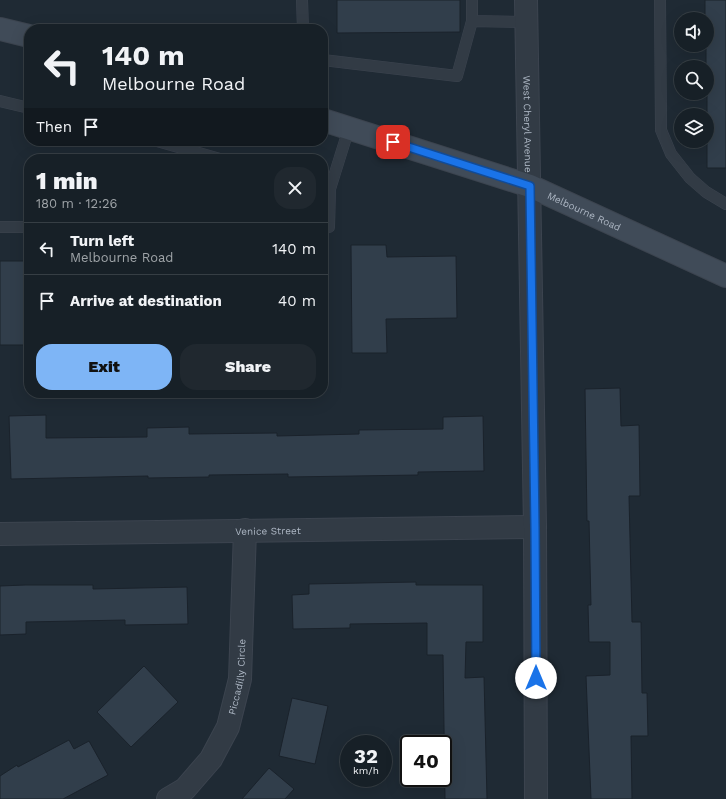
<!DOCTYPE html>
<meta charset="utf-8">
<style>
:root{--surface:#172027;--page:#20282f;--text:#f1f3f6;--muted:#9ea3a7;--line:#363e44;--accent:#7eb5f6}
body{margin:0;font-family:"Work Sans",sans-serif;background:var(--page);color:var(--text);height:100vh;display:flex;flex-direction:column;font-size:15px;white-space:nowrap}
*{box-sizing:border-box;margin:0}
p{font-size:13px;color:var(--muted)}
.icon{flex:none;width:22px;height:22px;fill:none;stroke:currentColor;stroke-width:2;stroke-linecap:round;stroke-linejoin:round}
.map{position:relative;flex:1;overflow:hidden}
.sheet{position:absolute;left:24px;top:154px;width:304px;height:244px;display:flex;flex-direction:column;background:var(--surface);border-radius:16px;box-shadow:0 4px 16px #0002,0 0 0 1px var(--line)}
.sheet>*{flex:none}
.guide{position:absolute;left:24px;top:24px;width:304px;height:122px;border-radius:16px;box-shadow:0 4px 16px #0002,0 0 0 1px var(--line);background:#172027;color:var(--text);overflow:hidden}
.controls{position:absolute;left:674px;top:12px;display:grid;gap:8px}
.controls a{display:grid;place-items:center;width:40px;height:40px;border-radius:50%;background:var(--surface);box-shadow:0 4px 16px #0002,0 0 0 1px var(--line);font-size:20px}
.speed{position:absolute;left:340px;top:735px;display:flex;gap:8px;font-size:20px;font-weight:700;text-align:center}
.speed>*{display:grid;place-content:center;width:52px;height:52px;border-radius:50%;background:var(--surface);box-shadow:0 4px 16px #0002,0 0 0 1px var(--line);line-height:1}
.speed small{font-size:10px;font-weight:400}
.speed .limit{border:2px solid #111;border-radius:6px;background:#fff;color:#111}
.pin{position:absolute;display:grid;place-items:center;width:34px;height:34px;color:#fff;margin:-17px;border-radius:8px;box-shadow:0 2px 6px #0006}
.me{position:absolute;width:44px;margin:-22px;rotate:0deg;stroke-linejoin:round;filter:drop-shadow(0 0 3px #0008)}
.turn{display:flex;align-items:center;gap:14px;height:84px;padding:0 12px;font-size:18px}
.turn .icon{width:52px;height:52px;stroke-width:2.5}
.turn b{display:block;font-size:28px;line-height:34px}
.then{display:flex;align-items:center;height:38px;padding:0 12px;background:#0003;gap:8px;font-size:15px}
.round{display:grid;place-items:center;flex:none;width:42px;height:42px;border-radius:16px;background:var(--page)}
.head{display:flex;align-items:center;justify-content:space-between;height:68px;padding:0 12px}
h1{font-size:24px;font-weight:800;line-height:30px}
.action{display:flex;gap:8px;margin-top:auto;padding:8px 12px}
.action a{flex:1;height:46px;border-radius:16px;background:var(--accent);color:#111;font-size:16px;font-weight:800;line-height:46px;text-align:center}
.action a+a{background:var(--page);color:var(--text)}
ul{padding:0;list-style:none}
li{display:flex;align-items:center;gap:12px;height:52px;padding:0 12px;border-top:1px solid var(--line)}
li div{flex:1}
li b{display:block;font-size:15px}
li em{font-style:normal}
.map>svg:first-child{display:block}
.building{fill:#313e4b;stroke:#1a222b}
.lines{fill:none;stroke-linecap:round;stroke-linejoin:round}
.service-casing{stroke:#3c444f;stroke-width:12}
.minor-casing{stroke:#3c444f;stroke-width:24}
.tertiary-casing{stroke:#3c444f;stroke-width:24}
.secondary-casing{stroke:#3c444f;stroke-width:24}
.service{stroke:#323b45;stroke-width:11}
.minor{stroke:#323b45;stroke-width:22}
.tertiary{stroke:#323b45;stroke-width:22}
.secondary{stroke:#404b58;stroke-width:22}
.route-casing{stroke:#114b97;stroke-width:10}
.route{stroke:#1a73e8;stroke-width:7}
.labels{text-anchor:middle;stroke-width:4;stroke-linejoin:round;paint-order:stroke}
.street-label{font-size:10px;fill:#acb6c3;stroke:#182029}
</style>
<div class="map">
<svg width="726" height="799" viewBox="0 0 726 799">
<rect width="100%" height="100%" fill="#1f2a34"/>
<!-- building -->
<path class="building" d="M337,0H460V32L337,33Z
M705,0H726V168H707V67H706V45H707V19H705Z
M351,245H386L387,257L456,256L457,318L386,319L387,353H352Z
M0,261H29V345H0Z
M620,388L621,426L639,425L640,496H629L632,622H641L642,693H647L648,736H631L632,799H591L586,676L610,675V642H589L588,605H591L589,521H587L585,389Z
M46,415V438L147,437V428L189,427V434L277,433V436L359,434V430L443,429V417L483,416L484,471L418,472V475L288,477V474L209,475V477L148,478V476L11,479L9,416Z
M416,582V585H483V642H466L465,678L484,677L487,799H445L443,655H427V623L350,624V628L293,629L292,595L309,594V584Z
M25,585H93V589L187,587L188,624L125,625V620L26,622V634L0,635V586Z
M144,666L178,702L131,747L97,712Z
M292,698L328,706L315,764L279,756Z
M69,740L74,749L89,741L108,775L63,799H0V776L17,765L18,767Z
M269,768L294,789L285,799H242Z"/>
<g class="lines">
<!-- service casing -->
<g class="service-casing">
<path id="service" d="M302,0L303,29
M660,0L661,130L671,154L690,178L706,192L726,204
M472,21L527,22
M323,60L457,76L472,21V0
M0,101L29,108
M157,141L220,159
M0,227H29
M323,227H329L330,189L349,128"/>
</g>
<!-- minor casing -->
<g class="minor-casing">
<g id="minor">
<path id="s1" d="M0,534L535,527"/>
<path id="s2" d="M168,799L185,789L211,759L228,727L240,679L245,530"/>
</g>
</g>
<!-- tertiary casing -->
<g class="tertiary-casing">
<g id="tertiary">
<path id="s3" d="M526,0L535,527L536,799"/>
</g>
</g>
<!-- secondary casing -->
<g class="secondary-casing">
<g id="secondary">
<path d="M0,29L29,36"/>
<path id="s4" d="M323,120L530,186L726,276"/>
</g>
</g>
<!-- service -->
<use href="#service" class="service"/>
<!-- minor -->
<use href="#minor" class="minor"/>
<!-- tertiary -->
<use href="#tertiary" class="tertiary"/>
<!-- secondary -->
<use href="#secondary" class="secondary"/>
</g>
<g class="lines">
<!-- route casing -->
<g class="route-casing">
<path id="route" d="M393,142L530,186L535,527L536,678"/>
</g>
<!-- route -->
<use href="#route" class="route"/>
</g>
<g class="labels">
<!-- street labels -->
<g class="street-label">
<text dy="4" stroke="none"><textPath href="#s3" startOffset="124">West Cheryl Avenue</textPath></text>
<text dy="4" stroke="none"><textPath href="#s4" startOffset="277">Melbourne Road</textPath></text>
<text dy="4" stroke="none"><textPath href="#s1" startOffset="268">Venice Street</textPath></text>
<text dy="4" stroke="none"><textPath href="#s2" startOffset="147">Piccadilly Circle</textPath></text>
</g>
</g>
</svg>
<div class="controls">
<a><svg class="icon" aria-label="sound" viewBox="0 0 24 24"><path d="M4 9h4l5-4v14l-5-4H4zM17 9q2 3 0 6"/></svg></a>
<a><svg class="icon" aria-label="search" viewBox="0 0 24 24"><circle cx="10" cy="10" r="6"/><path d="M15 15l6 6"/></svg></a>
<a><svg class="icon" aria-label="layers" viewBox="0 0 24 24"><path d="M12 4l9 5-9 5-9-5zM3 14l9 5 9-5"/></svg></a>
</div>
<div class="speed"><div>32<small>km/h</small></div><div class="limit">40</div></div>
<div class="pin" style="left:393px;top:142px;background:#d93025"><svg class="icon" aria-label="arrive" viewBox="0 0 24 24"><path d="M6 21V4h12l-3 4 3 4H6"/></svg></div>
<svg class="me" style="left:536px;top:678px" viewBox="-20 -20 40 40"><circle r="19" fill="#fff"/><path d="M0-13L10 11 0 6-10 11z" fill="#1a73e8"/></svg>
<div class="guide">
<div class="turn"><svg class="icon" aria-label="left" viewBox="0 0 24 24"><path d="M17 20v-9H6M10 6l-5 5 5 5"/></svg><div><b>140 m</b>Melbourne Road</div></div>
<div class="then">Then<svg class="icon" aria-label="arrive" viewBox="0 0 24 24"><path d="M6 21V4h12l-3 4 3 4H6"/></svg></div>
</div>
<section class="sheet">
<div class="head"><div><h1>1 min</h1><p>180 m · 12:26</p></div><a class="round"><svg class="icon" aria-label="close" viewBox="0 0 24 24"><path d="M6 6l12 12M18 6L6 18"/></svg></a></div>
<ul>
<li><svg class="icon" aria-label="left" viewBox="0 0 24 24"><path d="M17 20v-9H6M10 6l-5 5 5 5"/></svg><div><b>Turn left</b><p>Melbourne Road</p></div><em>140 m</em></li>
<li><svg class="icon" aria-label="arrive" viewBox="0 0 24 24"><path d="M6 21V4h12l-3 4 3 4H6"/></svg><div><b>Arrive at destination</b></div><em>40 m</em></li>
</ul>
<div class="action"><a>Exit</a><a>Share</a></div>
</section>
</div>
